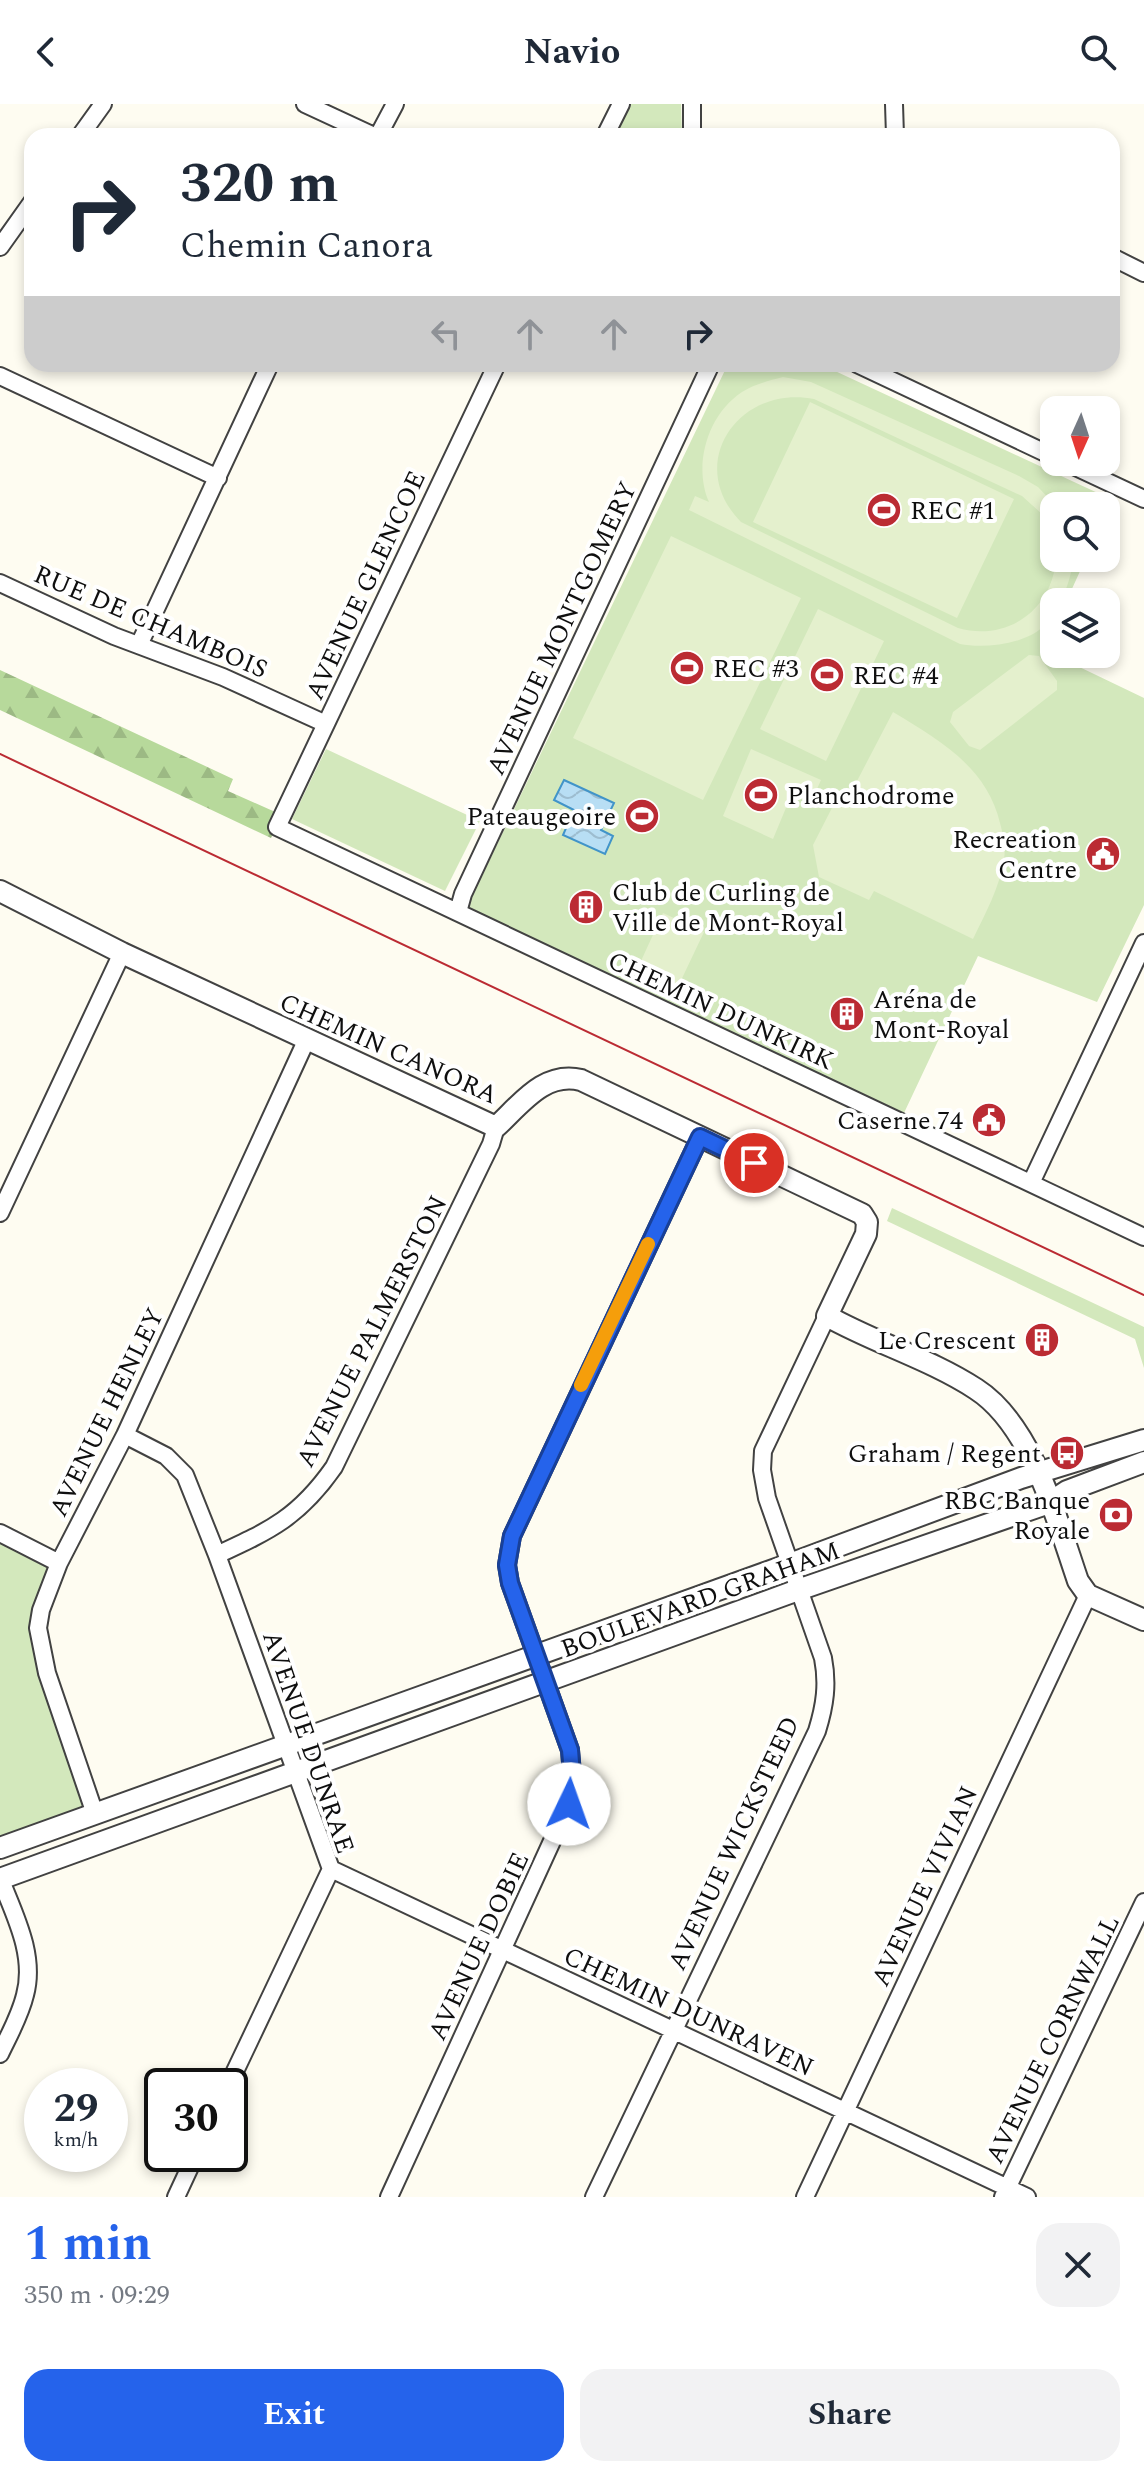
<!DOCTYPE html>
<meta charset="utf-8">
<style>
:root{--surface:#fff;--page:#f2f2f3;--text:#1f2937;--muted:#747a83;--accent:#2563eb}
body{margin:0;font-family:Spectral,serif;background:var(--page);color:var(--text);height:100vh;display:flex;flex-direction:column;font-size:30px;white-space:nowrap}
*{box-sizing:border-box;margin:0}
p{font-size:26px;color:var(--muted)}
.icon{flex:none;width:44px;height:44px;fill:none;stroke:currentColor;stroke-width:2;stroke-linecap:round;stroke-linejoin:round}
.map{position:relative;height:2093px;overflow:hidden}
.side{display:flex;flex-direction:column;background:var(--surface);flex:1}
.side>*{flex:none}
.top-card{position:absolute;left:24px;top:24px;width:1096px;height:244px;border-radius:24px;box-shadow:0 4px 12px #0003;background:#fff;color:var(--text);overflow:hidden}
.needle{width:52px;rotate:183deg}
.tools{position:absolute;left:1040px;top:292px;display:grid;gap:16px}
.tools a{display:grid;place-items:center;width:80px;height:80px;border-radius:16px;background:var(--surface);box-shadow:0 4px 12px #0003;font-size:40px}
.speed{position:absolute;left:24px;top:1964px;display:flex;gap:16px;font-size:40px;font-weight:700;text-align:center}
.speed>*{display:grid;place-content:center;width:104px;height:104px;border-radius:50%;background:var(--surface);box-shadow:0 4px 12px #0003;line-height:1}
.speed small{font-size:20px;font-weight:400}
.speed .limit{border:4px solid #111;border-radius:12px;background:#fff;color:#111}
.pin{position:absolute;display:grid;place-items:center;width:68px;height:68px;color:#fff;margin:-34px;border:4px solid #fff;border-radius:50%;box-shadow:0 2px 8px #0007}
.me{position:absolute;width:88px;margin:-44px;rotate:3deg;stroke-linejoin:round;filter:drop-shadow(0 0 6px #0008)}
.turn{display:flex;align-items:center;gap:28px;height:168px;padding:0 24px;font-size:36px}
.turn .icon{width:104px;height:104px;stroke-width:2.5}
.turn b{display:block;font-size:56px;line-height:68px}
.lanes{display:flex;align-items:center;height:76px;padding:0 24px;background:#0003;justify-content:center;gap:40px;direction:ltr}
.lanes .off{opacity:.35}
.round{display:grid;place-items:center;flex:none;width:84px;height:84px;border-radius:24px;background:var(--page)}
.headline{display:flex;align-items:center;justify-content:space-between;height:136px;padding:0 24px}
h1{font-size:48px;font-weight:700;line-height:60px;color:var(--accent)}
.cta{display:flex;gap:16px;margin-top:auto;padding:16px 24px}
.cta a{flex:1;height:92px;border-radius:24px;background:var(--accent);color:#fff;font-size:32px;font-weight:700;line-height:92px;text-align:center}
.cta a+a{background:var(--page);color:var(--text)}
header{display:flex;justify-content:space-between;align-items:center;height:104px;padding:0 24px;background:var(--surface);font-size:36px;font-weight:700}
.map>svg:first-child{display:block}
.grass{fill:#d3e8bc}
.forest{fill:url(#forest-firs)}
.pitch{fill:#e4f0cd}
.water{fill:url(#water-waves);stroke:#4194c9;stroke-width:2}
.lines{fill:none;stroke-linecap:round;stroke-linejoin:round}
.minor-casing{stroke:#424242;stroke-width:20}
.tertiary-casing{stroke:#424242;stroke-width:24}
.minor{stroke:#fff;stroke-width:16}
.tertiary{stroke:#fff;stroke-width:20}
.tram{stroke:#bb2b33;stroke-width:2}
.route-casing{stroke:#184099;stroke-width:20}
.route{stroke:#2563eb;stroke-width:14}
.slow{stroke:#f59e0b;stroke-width:14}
.labels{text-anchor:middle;stroke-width:8;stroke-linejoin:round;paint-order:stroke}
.poi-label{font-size:26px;fill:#0f0f0f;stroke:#fff;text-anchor:start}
.street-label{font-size:26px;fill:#0f0f0f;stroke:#fff}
</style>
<header><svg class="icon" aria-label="back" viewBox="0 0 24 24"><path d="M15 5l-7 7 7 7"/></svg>Navio<svg class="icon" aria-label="search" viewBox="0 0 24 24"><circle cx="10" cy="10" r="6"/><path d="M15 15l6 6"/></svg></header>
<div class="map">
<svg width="1144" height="2093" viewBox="0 0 1144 2093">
<defs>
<pattern id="forest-firs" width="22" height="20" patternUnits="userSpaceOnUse" patternTransform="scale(2)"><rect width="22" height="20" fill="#b7d99b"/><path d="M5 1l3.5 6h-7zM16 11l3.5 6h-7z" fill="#9cb984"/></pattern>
<pattern id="water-waves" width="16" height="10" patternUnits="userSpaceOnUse" patternTransform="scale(2)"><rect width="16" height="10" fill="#b8def4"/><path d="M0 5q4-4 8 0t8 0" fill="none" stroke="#9dbdd0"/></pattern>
</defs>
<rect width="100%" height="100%" fill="#fefcf1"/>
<!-- grass -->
<path class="grass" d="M629,0H681L682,32H614Z
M728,260H820L1115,397L1106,415V402H1054V454H1086L1066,498H1054V524L1044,546L1144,594V801L1097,898L978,852L904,1009L467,803Z
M326,645L480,717L445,787L292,715Z
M892,1104L1144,1223V1264L1135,1235L887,1117Z
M0,1437L59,1459L38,1524L95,1710L0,1744Z"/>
<!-- forest -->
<path class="forest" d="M0,566L233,675L228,687L282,711L271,734L0,606Z"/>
<!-- pitch -->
<path class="pitch" d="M783,273L811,278L1019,372L1038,383L1056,402L1054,435L1042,410L1022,392L814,295C740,280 683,359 741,418L958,524C1007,538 1053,506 1056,454H1073C1072,470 1067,483 1061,498H1054C1054,538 990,546 960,540L689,406L695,392L709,398C693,362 707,311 742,288C755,280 768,277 783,273Z
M810,298L1014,395L957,514L753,418Z
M671,432L801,494L703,696L573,634Z
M818,505L884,537L826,657L760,625Z
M1029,551L1039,552L1057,577V586L980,646L969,642L950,618L953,608Z
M893,608C938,635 987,663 1000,719C1003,730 1006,744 1004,755C1000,783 985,810 973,835L874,787L869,796L819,773L813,741L836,696L845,700Z
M751,645L821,676L812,696L793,687L773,735L723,712Z
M663,809L704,828L675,889L635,870Z"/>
<!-- water -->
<path class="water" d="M564,676L614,699L601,726L613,732L605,750L563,731L574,706L554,696Z
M633 711a9 9 0 1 1 18 0a9 9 0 1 1-18 0Z"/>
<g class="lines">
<!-- minor casing -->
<g class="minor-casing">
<path id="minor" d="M305,0L374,32
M692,0V32
M894,0L895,32
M80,32L103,0
M378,32L395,0
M605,32L621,0
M0,143L32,98
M1112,153L1144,169
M497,260L277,723L1144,1133
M857,260L1054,353
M0,272L218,374
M1065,358L1144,395
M0,479L114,532L223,573L326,620
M139,541L270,260
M458,808L463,790L711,260
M1031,1079L1144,839
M0,1109L122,849
M125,1331L166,1352L185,1371L217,1451L331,1765L228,1982
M0,1429L59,1459
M217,1451C271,1426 299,1413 334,1363L491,1040L496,1023
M95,1710L47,1569L38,1524L41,1506L59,1459L125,1331L306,937
M331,1765L1027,2093
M0,1774C14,1810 36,1851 25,1891C20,1912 9,1931 0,1950
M176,2093L196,2050
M389,2093L569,1700L572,1670L570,1646L510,1479L507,1461L512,1432L700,1033
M594,2093L817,1627C825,1601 828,1580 823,1554L767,1394L762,1366L763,1347L827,1212
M805,2093L1088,1491
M1003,2093L1144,1798"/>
</g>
<!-- tertiary casing -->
<g class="tertiary-casing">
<path id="tertiary" d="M0,787L122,849L496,1023C521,1000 544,967 581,976L862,1110L867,1118L866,1130L827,1212C875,1239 930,1255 976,1285C1032,1321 1057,1416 1078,1477L1088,1491L1144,1516
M0,1744L790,1460L1021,1374L1144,1336
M0,1775L798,1486L1049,1399L1067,1387L1144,1358"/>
</g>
<!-- minor -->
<use href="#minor" class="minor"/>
<!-- tertiary -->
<use href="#tertiary" class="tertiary"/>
<!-- tram -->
<path class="tram" d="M0,650L1144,1191"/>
</g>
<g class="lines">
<!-- route casing -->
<g class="route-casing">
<path id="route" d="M569,1700L572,1670L570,1646L510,1479L507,1461L512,1432L700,1033L754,1059"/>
</g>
<!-- route -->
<use href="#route" class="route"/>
<!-- slow -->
<path class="slow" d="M581,1281L648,1140"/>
</g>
<!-- icons -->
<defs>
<g id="stadium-disc" transform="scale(1.8)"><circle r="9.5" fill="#bb2b33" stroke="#fff"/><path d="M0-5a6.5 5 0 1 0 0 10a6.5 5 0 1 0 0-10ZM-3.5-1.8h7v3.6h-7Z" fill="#fff"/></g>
<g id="civic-disc" transform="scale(1.8)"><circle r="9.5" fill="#bb2b33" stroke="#fff"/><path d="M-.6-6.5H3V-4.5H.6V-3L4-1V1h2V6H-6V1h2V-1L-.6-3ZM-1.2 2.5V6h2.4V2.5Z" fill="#fff"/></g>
<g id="building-disc" transform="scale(1.8)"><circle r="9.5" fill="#bb2b33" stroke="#fff"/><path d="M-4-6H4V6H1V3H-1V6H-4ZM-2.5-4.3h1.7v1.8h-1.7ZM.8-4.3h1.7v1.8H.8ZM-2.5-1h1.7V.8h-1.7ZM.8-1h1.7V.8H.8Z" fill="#fff"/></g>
<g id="bus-disc" transform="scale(1.8)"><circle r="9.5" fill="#bb2b33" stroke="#fff"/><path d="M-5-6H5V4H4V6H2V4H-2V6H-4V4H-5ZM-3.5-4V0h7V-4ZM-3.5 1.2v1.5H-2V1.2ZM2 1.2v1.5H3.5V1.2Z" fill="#fff"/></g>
<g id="bank-disc" transform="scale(1.8)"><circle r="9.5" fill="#bb2b33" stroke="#fff"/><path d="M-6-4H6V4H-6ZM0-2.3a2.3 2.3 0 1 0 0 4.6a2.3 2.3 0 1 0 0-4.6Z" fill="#fff"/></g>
</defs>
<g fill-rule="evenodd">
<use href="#stadium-disc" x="884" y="406"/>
<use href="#stadium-disc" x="687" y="564"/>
<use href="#stadium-disc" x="827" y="571"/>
<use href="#stadium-disc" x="761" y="691"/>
<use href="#stadium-disc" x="642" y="712"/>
<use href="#civic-disc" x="1103" y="750"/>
<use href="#building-disc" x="586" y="803"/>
<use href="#building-disc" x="847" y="910"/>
<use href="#civic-disc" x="989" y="1016"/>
<use href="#building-disc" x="1042" y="1236"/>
<use href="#bus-disc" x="1067" y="1349"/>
<use href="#bank-disc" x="1116" y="1411"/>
</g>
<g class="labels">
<!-- poi labels -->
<g class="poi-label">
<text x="910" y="415">REC #1</text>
<text x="713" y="573">REC #3</text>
<text x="853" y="580">REC #4</text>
<text x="787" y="700">Planchodrome</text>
<text x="616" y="721" text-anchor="end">Pateaugeoire</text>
<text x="1077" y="744" text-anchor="end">Recreation<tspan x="1077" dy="30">Centre</tspan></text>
<text x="612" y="797">Club de Curling de<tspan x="612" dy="30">Ville de Mont-Royal</tspan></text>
<text x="873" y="904">Aréna de<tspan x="873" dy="30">Mont-Royal</tspan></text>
<text x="963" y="1025" text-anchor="end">Caserne 74</text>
<text x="1016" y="1245" text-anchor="end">Le Crescent</text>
<text x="1041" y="1358" text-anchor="end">Graham / Regent</text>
<text x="1090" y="1405" text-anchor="end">RBC Banque<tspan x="1090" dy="30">Royale</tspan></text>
</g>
<!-- street labels -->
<g class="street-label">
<text transform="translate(365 481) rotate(-65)" y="9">AVENUE GLENCOE</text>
<text transform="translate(151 517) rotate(23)" y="9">RUE DE CHAMBOIS</text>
<text transform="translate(561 524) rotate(-65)" y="9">AVENUE MONTGOMERY</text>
<text transform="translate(721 906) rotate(25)" y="9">CHEMIN DUNKIRK</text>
<text transform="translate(389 944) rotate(24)" y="9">CHEMIN CANORA</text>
<text transform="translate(371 1227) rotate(-63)" y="9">AVENUE PALMERSTON</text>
<text transform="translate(106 1308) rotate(-64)" y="9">AVENUE HENLEY</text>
<text transform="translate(700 1495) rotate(-20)" y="9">BOULEVARD GRAHAM</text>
<text transform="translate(309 1638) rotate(71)" y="9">AVENUE DUNRAE</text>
<text transform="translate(733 1739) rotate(-65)" y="9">AVENUE WICKSTEED</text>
<text transform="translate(924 1782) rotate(-65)" y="9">AVENUE VIVIAN</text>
<text transform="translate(478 1842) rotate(-65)" y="9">AVENUE DOBIE</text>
<text transform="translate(689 1907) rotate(25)" y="9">CHEMIN DUNRAVEN</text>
<text transform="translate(1052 1935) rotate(-64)" y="9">AVENUE CORNWALL</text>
</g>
</g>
</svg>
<div class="tools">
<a><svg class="needle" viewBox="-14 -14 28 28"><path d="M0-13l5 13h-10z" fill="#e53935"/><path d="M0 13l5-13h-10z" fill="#747a83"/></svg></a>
<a><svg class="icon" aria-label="search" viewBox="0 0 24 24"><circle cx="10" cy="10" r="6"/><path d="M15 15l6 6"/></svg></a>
<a><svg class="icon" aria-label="layers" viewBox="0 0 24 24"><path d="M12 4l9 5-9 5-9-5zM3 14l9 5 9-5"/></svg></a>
</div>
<div class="speed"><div>29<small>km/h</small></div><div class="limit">30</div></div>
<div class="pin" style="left:754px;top:1059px;background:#d93025"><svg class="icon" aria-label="arrive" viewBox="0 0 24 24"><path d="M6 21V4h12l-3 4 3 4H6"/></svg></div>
<svg class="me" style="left:569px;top:1700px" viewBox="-20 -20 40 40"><circle r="19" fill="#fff"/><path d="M0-13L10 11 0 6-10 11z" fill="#2563eb"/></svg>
<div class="top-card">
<div class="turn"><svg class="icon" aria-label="right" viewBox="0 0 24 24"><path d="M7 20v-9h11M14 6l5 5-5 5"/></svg><div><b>320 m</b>Chemin Canora</div></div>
<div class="lanes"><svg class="icon off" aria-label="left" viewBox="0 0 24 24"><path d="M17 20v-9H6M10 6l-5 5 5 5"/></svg><svg class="icon off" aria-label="ahead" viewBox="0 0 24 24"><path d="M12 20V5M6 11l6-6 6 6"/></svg><svg class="icon off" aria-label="ahead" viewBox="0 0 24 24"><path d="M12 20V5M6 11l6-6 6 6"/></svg><svg class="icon" aria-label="right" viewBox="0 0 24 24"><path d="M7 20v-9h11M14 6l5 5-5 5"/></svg></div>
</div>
</div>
<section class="side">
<div class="headline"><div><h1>1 min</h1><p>350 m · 09:29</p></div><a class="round"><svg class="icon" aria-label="close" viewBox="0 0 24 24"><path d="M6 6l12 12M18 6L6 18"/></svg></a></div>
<div class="cta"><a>Exit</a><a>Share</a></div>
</section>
